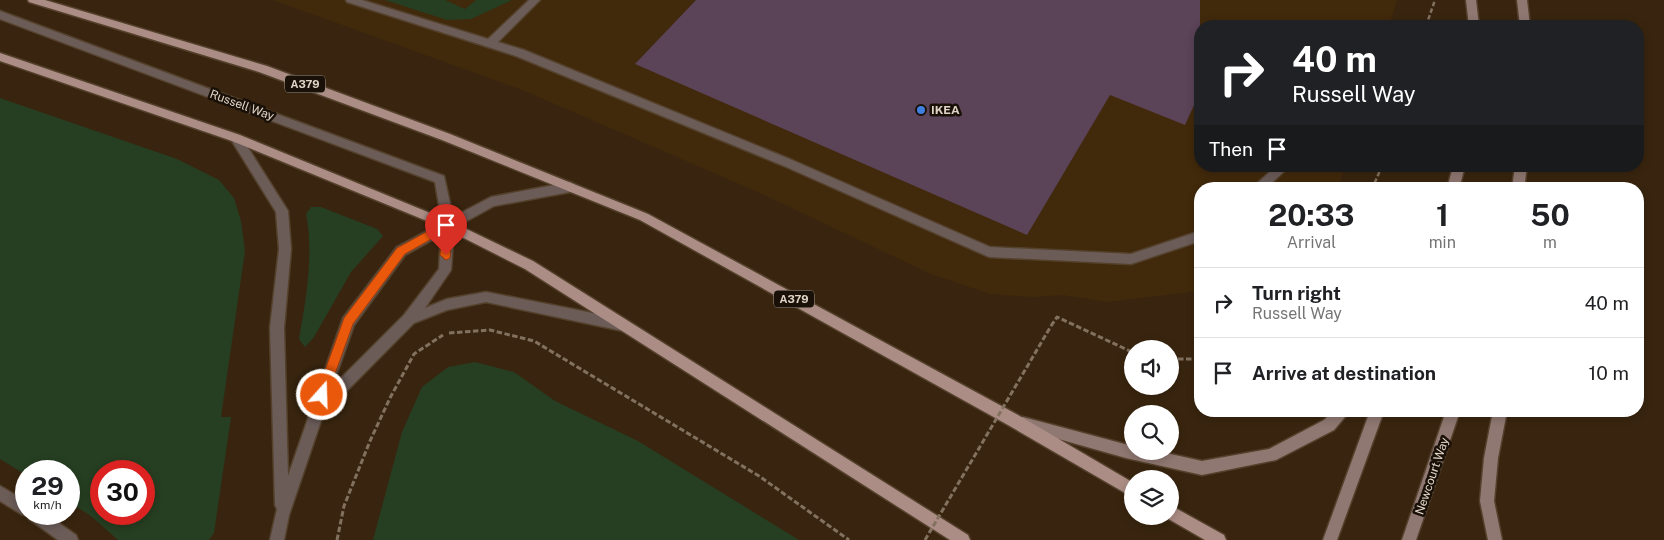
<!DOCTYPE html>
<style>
:root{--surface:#fff;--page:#f2f2f2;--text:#202124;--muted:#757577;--line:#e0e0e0}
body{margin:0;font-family:"Public Sans",sans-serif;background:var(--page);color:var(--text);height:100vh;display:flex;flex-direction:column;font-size:19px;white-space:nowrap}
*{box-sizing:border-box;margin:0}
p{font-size:16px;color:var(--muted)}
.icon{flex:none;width:28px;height:28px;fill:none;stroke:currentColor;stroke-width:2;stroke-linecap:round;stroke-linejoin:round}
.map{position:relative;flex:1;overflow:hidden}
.side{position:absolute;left:1194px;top:182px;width:450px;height:235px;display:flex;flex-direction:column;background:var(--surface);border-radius:20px;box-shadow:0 2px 8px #0003}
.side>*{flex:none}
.hud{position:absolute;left:1194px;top:20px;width:450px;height:152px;border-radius:20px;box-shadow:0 2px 8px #0003;background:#202124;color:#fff;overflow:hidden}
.fabs{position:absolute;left:1124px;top:340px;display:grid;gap:10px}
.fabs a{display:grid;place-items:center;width:55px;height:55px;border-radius:50%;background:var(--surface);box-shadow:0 2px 8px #0003;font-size:25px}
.speed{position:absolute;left:15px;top:460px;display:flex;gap:10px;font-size:25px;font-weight:700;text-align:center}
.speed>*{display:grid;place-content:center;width:65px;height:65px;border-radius:50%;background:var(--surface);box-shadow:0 2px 8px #0003;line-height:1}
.speed small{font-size:12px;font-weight:400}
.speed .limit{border:8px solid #d22;background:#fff;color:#111}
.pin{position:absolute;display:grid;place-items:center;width:42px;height:42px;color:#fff;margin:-51px -21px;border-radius:50% 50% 50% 0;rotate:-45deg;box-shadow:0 0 5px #0007}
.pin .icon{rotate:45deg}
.me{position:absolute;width:55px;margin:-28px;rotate:20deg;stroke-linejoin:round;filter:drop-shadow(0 0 4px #0008)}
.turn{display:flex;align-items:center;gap:18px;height:105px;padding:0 15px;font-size:22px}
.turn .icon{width:65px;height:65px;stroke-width:2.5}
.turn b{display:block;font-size:35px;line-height:42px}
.then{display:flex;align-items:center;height:48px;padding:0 15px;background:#0003;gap:10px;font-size:19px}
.eta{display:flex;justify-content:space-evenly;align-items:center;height:85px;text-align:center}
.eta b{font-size:30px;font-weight:700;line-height:35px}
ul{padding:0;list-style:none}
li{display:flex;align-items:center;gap:15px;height:70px;padding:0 15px;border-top:1px solid var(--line)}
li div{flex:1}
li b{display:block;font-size:19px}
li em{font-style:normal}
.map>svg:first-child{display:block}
.built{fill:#41290b}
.green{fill:#263e21;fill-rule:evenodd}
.building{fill:#5b4358}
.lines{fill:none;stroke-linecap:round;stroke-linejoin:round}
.lane-casing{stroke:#54412c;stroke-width:3}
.street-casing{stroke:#54412c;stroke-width:3}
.secondary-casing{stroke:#54412c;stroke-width:3}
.primary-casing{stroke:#54412c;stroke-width:3}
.path-far1{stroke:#82715f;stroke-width:2.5;stroke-dasharray:4.5 2.5;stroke-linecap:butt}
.path{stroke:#82715f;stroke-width:3;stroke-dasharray:5.5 2.5;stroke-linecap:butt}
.lane{fill:#6b5c58;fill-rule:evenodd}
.street{fill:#6b5c58;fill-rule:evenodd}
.secondary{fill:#907872;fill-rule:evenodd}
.primary{fill:#ac8d86;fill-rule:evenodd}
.path-bridge{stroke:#82715f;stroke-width:3;stroke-dasharray:5.5 2.5;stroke-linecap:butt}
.route{fill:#ea580c;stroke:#983908}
.shop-dot{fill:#3f7fe0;stroke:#191007;stroke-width:2}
.labels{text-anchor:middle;stroke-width:5;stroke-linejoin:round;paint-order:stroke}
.shield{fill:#191007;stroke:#a5998d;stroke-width:1}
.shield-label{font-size:11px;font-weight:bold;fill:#e1d4c7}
.street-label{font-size:12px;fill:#e1d4c7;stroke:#191007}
.poi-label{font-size:12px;font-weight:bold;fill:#e1d4c7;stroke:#191007;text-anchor:start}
</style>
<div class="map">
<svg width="1664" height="540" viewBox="0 0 1664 540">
<rect width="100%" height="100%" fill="#39250f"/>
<!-- built -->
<path class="built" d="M273,0H1397L1389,26H1200V166H1345L1338,189H1200V291L1108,302L1063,295L1033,297L990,294L931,274L760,193L525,91Z"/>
<!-- green -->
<path class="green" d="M385,0H445L465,9L476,0H512L471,19L447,20Z
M0,98L177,159L219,180L234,198L241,221L245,251L221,417H231L214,533L209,540H118L91,516L69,502V471H26V475L0,459ZM101,471H144V514H101Z
M311,207H321L377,229L383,236L351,272L314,337L305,347L299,339C306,299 314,254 306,214Z
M475,362L514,372L555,401L638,441L799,540H373L402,432L422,387L448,367Z"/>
<!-- building -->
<path class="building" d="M696,0H1200V92L1185,125L1110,95L1027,235L635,64Z"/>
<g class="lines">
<!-- lane casing -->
<g class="lane-casing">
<path id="lane" d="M346,0H362L488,39L529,0H540L498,42L524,50L792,160L990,247L1131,254L1200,231V241L1131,264L989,257L784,166L516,56L347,2Z
M1276,166H1290L1265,189H1251Z"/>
</g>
<!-- street casing -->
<g class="street-casing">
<path id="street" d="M0,11L444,176L453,217L491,197L570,182L574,184L576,187L574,190L570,192L494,206L454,228L451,270L425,308L447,299L486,292L623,319L628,321L629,325L628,329L623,331L486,302L447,310L414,323L323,415L289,515L284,540H270L277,509L275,505L270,328L279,249L276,212L230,138L232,135H240L288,211L291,249L284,328L288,476L343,318L397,247L442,223L435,182L0,19ZM441,235L439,269L404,315L332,387L354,325L405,255Z
M0,486L26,501V514H46L76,535L78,540H58L29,519L27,516L21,514L0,501Z"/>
</g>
<!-- secondary casing -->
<g class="secondary-casing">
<path id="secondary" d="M1466,0H1476L1479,26H1469Z
M1517,0H1527L1530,26H1520Z
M1453,166H1465L1459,189H1447Z
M1515,166H1527L1524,189H1512Z
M1333,411H1350L1334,430L1276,460L1202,475L1126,458L1023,429L1018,428L1016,423L1018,418L1023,417L1132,446V451H1157L1202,461L1269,449L1324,420Z
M1370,411H1384L1337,540H1323Z
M1446,411H1460L1416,540H1402Z
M1493,411H1507L1498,458L1494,501L1502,540H1488L1480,501L1484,458Z"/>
</g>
<!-- primary casing -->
<g class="primary-casing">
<path id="primary" d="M28,0H45L267,66L450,134L648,214L1018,415L1132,482V497L1008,425L640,220L442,140L259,72L29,2Z
M0,53L240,135L452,222L533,261L968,535L970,540H950L525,269L444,228L232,141L0,61Z
M1170,505L1224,535L1226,540H1205L1165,517L1170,516Z"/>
</g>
<!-- path-far1 -->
<path class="path-far1" d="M1426,26L1435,0
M1372,189L1382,166"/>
<!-- path -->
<path class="path" d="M1051,326L1057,317L1132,352
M449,333L490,330L534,341L759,476L849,540
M1170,359H1200
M337,540L344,506L370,441L390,398L414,354L443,335"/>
<!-- lane -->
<use href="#lane" class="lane"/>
<!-- street -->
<use href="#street" class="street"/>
<!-- secondary -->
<use href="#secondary" class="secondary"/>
<!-- primary -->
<use href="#primary" class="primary"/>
<!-- path-bridge -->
<path class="path-bridge" d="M925,540L1051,326"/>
</g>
<!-- route -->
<path class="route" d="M448,220L453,225L450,258L446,260L440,255L442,233L405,254L353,324L326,399L322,400L318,399L316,395L344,318L397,248Z"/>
<!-- markers -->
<circle class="shop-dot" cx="921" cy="110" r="5"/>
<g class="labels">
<!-- shield labels -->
<g class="shield">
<rect x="285" y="75.5" width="40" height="17" rx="4"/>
<rect x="774" y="290.5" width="40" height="17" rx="4"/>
</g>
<g class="shield-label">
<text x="305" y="88">A379</text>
<text x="794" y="303">A379</text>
</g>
<!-- street labels -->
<g class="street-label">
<text transform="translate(242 105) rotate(20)" y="4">Russell Way</text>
<text transform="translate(1432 476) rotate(-71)" y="4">Newcourt Way</text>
</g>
<!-- poi labels -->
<g class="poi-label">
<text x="931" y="114">IKEA</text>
</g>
</g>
</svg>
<div class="fabs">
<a><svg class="icon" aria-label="sound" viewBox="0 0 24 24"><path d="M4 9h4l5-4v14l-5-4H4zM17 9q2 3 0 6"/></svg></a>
<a><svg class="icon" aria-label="search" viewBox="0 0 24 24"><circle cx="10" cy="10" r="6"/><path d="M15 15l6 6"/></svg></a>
<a><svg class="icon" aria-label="layers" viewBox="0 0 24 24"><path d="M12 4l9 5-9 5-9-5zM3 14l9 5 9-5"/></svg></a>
</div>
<div class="speed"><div>29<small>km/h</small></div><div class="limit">30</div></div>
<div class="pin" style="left:446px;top:255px;background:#d93025"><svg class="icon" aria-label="arrive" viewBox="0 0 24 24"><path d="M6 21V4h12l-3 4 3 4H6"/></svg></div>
<svg class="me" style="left:322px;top:395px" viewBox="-20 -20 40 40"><circle r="17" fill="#ea580c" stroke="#fff" stroke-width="3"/><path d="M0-11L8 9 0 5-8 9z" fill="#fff"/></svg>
<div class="hud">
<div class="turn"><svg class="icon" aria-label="right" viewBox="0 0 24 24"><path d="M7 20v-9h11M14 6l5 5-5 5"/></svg><div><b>40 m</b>Russell Way</div></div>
<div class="then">Then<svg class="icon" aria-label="arrive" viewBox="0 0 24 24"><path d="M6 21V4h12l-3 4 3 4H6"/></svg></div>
</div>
<section class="side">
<div class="eta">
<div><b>20:33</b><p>Arrival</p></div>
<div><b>1</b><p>min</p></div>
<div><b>50</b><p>m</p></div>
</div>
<ul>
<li><svg class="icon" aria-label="right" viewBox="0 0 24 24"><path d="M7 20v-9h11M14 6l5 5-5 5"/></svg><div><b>Turn right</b><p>Russell Way</p></div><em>40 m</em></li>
<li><svg class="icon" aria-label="arrive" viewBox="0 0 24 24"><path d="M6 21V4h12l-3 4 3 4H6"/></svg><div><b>Arrive at destination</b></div><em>10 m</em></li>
</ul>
</section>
</div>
